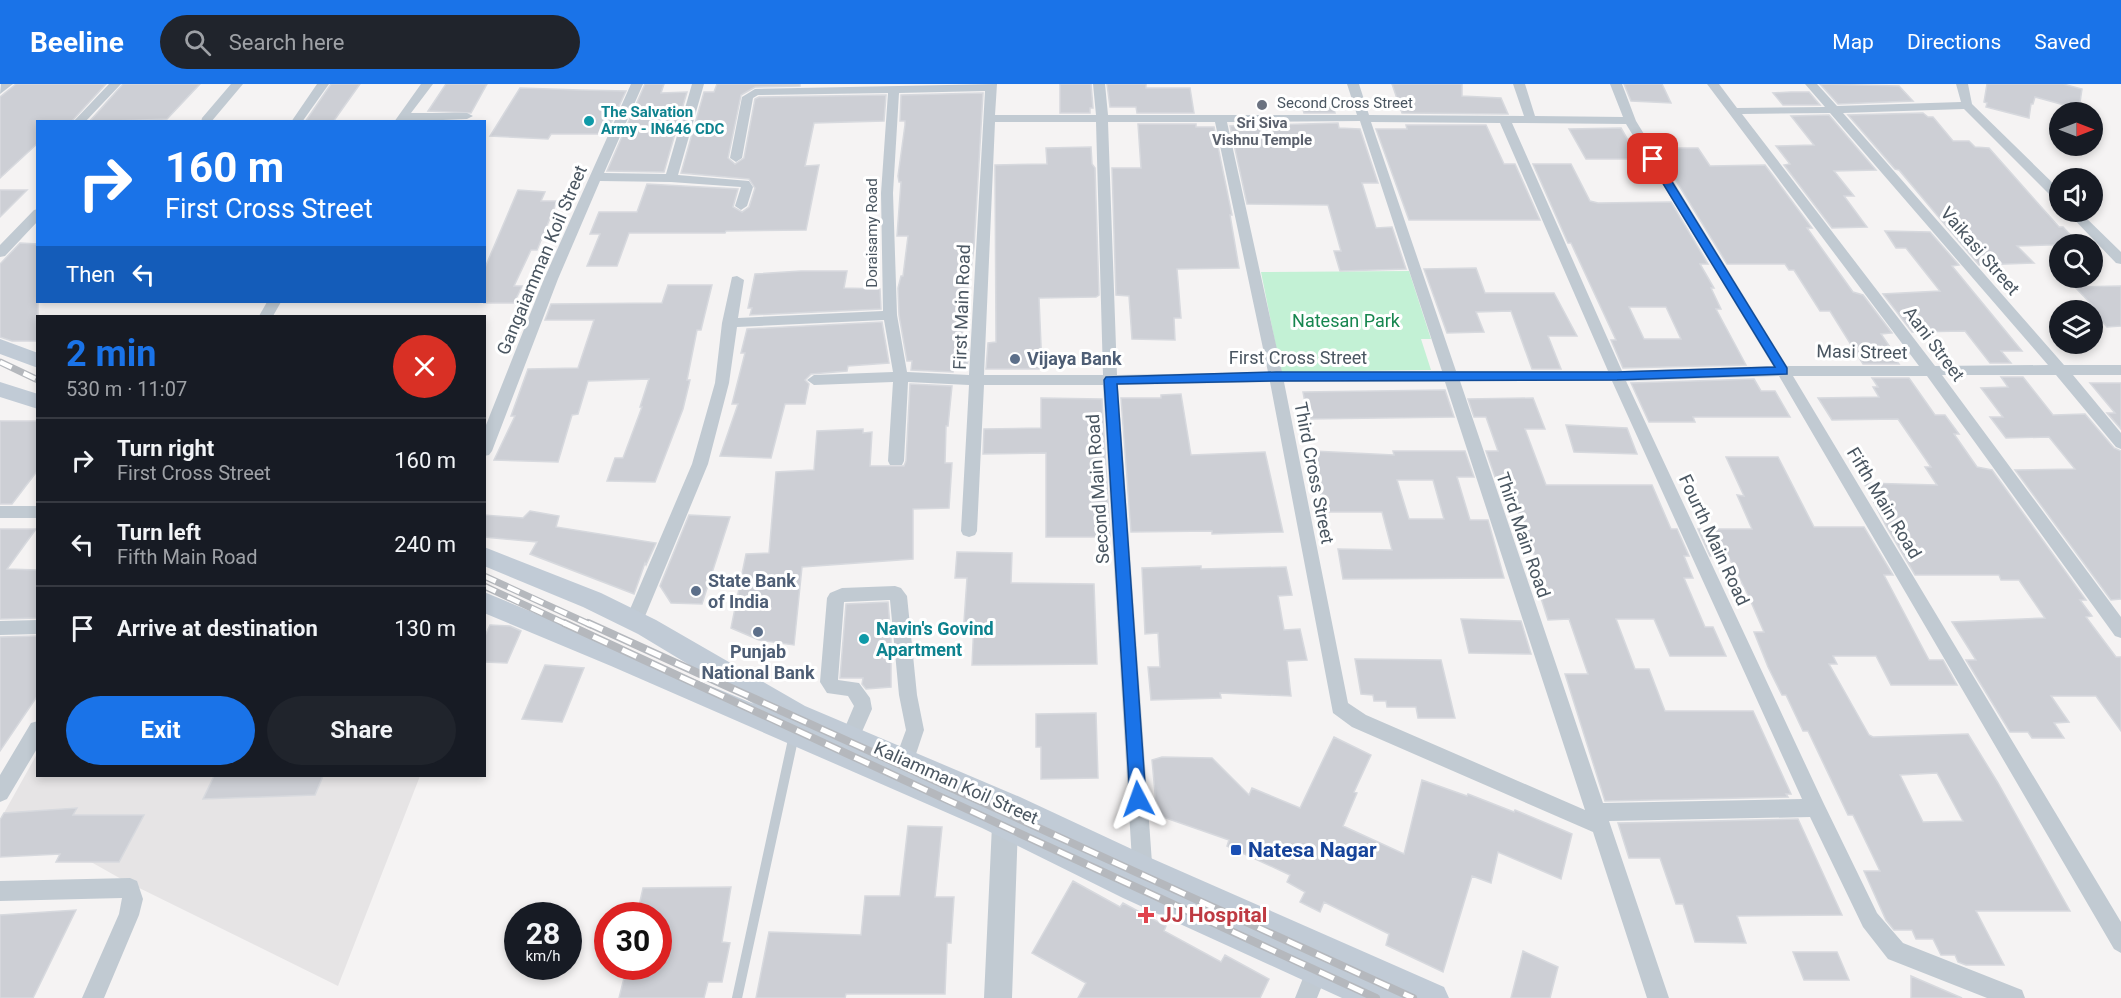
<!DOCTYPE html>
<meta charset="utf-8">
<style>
:root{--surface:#171b24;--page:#20242c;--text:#f1f3f6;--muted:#9ea1a6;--line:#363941;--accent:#1a73e8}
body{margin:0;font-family:Roboto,sans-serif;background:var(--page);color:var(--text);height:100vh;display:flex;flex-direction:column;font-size:22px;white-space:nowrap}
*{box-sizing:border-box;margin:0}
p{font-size:20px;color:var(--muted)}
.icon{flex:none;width:33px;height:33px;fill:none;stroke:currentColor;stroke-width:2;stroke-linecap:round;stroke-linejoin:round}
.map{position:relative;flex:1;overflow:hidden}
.drawer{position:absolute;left:36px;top:231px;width:450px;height:462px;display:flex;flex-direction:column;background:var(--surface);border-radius:0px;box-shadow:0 3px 9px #0003}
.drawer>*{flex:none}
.hud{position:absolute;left:36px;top:36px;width:450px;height:183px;border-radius:0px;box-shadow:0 3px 9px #0003;background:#1a73e8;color:#fff;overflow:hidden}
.needle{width:39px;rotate:90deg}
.tools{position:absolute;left:2049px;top:18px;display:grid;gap:12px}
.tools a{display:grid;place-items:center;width:54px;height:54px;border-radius:50%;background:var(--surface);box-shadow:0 3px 9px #0003;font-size:30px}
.speed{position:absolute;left:504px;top:818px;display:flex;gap:12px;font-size:30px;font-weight:700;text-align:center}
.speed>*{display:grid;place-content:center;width:78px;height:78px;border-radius:50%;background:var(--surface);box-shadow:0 3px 9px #0003;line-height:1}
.speed small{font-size:15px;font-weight:400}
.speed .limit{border:9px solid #d22;background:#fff;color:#111}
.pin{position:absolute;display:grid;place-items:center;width:51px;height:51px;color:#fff;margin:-26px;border-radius:12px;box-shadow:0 3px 9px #0006}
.me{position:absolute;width:66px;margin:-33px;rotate:356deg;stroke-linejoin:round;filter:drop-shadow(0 0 4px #0008)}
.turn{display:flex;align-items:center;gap:21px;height:126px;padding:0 30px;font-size:27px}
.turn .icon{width:78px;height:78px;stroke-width:2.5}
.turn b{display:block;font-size:42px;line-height:51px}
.then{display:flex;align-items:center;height:57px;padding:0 30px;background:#0003;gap:12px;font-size:22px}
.round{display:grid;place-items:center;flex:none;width:63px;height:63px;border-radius:32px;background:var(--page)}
.headline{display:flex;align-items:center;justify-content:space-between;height:102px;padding:0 30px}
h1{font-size:36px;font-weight:700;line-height:45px;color:var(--accent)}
.primary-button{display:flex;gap:12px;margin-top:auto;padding:12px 30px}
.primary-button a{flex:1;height:69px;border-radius:36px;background:var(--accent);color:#fff;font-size:24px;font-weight:700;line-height:69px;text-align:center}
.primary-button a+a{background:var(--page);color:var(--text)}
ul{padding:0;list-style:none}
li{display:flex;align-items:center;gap:18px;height:84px;padding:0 30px;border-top:2px solid var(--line)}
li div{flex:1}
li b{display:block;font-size:22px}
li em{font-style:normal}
header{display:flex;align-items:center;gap:36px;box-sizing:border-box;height:84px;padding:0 30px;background:var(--accent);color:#fff}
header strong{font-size:28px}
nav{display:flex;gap:33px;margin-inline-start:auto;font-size:21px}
.search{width:420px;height:54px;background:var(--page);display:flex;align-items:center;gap:15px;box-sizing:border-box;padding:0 21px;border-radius:33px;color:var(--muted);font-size:22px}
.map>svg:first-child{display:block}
.education{fill:#e6e4e5}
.green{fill:#c3f1d5}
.building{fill:#cdcfd5;stroke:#d7d9de;stroke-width:1.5;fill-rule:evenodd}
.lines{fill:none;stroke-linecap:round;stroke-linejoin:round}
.service{stroke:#c1cad2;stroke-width:10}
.minor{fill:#c1cad2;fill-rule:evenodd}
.tertiary{fill:#c1cad2;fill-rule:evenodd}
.secondary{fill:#c1cbd6;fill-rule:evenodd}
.rail-far1-casing{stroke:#b5b8bd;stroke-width:7}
.rail-casing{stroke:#b5b8bd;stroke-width:8}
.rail-far1{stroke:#fff;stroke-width:4.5;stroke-dasharray:13;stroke-linecap:butt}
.rail{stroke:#fff;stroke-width:5;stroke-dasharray:16;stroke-linecap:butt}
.route{fill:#1a73e8;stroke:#114b97;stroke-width:1.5}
.worship-dot{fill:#6b7280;stroke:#fff;stroke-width:2}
.culture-dot{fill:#0f9aa8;stroke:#fff;stroke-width:2}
.service-dot{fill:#5c6f8a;stroke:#fff;stroke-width:2}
.transit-dot{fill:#1a4fb4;stroke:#fff;stroke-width:2}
.health-dot{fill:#e0444e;stroke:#fff;stroke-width:2}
.labels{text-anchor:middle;stroke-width:6;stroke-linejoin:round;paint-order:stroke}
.far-street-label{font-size:15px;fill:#4a5661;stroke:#fff}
.far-culture-label{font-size:15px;font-weight:bold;fill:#0d838f;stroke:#fff;text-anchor:start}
.far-worship-label{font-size:15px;font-weight:bold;fill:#5b616d;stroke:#fff}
.street-label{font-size:18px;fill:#4a5661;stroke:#fff}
.park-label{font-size:18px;fill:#17864f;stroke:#fff}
.service-label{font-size:18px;font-weight:bold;fill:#4e5e75;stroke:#fff;text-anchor:start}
.culture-label{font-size:18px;font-weight:bold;fill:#0d838f;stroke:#fff;text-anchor:start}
.near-transit-label{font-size:21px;font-weight:bold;fill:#164399;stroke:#fff;text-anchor:start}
.near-health-label{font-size:21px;font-weight:bold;fill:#be3a42;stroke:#fff;text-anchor:start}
</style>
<header>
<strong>Beeline</strong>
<div class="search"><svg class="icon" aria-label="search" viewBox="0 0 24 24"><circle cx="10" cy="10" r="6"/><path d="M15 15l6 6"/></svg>Search here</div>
<nav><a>Map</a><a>Directions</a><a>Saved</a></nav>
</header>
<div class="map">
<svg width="2121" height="914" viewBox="0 0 2121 914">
<rect width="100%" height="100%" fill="#f5f3f3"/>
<!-- education -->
<path class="education" d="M37,670L38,692H420L338,902L123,796L4,729Z"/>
<!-- green -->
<path class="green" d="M1409,187L1431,255H1421L1431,286L1281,288L1261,188Z"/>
<!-- building -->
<path class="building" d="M16,0H106L71,38H38V59L0,94V13Z
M123,0H200L167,35L89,38Z
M331,0H360L333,38H305Z
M446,0H487L471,29L428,27Z
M645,0H664L661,9L687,8L664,88L607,87Z
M717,0H800V2L755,3L741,11L728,74L735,80L744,74L755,15L759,13L886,11L884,37L814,39L805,82L819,81L806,146L726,147L725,149H629L617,182H587L600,150H590L599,128H637L647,100L738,105L733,123L742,128L749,123L755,104L749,95L681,89L704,8H714Z
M1060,0H1091L1093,24H1090V29H1060Z
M1107,0H1146V4H1190L1194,29H1137L1136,23H1110Z
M1392,0H1462V12L1501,14L1508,30L1402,29Z
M1624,0H1662L1671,19L1631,17Z
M1820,0L1899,2L1913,17L1838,20Z
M1987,0H2063L2082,5L2079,25L2035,13L2033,20H2031L2029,34L1986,23L1987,19L1984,18Z
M520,4L580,6L626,7L606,50H551L548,55L490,52Z
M1791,8H1809L1820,21H1783L1773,9Z
M983,9L974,163L961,260H969L967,286H953V288L911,286L912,277H907L899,231L898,204L901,192H903L908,152H897L901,98H899L898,92L905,41V37H900L901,11Z
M1300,15H1331L1335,29H1304Z
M1923,29L1928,33H1933L1953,57H1969L1975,63L1989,64L2059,143H2063L2079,160L2017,162L2034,179L1979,181L1899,86L1895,85L1848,31Z
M1829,31L1876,86L1834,87L1854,112H1844L1867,143L1832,144L1784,81L1790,80L1776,62L1814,61L1791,32Z
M1338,39L1339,44L1360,45L1378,99H1362L1376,144L1392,143L1406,185L1340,187L1334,167H1341L1328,121L1247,120L1230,42Z
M1138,40H1196V43H1214L1232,131H1230L1239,184L1177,185L1181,234H1174L1175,256L1132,255L1129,212L1116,211L1112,84H1141Z
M1406,41H1486L1504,80H1515L1540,136H1409L1376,45H1407Z
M1621,44L1639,75H1586L1569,45Z
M1091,63L1092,80L1095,84L1099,211L1096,213L1039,214L1042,285H986L988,259L996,258L995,81L1047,80L1046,64Z
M1656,64H1698L1710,82L1765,81L1812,144H1807L1853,208L1863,211L1892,249L1881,250L1899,276H1896L1899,280H1863L1830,227H1820L1794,186H1789L1785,180H1727Z
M1533,80H1571L1590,117L1598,119L1671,118L1708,180H1700L1714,204H1711L1721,225H1716L1746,281L1623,284L1611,256H1616L1571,159H1568ZM1629,223H1666L1681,255H1644Z
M0,106H27L0,133Z
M518,106L545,108L541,117H557L537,166H531L514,202H522L514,219H484V186Z
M1885,147L1930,148L1959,181L1952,182L2022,267H2001L2011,279H1990L1965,247L1912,248L1883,210L1940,207L1906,164H1896Z
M20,159L38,160V257H12L0,253V180Z
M1476,184L1485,209H1554L1577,252H1548L1561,285H1532L1511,227L1476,228L1484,248L1447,249L1424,185Z
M801,187H847L844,204L880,205L881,225L750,231L752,224H748L755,190Z
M668,201H712L701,246H697L687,296H690L683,325L655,398L607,397L615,374H623L642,323H640L649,295L588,297L578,330L572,331L558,378L494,376L515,332H511L528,285L578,284L594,236H545L551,220L662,219Z
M2121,202V242L2107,243L2087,221H2092L2075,203Z
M882,238L889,279L848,282L847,287L811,290L805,296L809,300L805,320H785L771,374L720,372L738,320H732L745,269H741L747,245Z
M2001,293H2023L2053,331L2085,330L2114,364L2121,367V515L2111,516L2015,386L2075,385L2049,353L2006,354L1990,333H2003L1981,304L2008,303Z
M1872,294H1909L1935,331H1945L1959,350H1954L1977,383L1992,386L2086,516H2080L2092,532L2086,533L2116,573H2121V647L2096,612H2051L2069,638L2054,639L2064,654H2032L2028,648H2010L1966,576H1976L1952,538L2045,534L2019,496H2001L1999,491H1915L1886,442L1864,399L1937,401L1925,383H1931L1898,335L1832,336L1818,314L1879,313L1873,303H1878Z
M1754,295L1761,307H1775L1790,333H1693L1695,338H1649L1631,299Z
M2090,299H2121V345L2107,329H2115Z
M910,300L952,302L948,342H946L945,379H952L949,424L913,425V475L802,483L794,561L759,556L731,544L746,470L769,469L776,388L814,386L817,347L863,345V349L872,348L870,382H904L906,377Z
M1445,306L1454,333L1308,335L1303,308Z
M1181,310L1191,371L1265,368L1283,448L1212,450V447L1131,448L1121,314H1161V311Z
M1041,314L1102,315L1110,453H1046V369L983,370L984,345L1041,344Z
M1533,314L1545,345H1525L1546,401H1652L1671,445H1677L1689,472H1684L1693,494H1684L1705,543H1713L1726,572H1670L1654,535H1616L1635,585H1649L1665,627H1753L1791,710H1786L1788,713L1605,717L1565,590H1588L1569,535L1548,536L1540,511H1547L1532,464H1519L1510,436H1521L1506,393H1495L1486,367H1498L1486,333H1474L1468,315Z
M0,337H38V386L12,420H0Z
M1566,341L1627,344L1637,370L1574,368Z
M1313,367L1394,371L1393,367H1465L1474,393H1457L1470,436H1488L1504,494L1343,495L1338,465L1392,466L1382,428H1324ZM1397,396H1433L1444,435H1409Z
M1726,373H1778L1814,443H1864L1893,491H1884L1929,576H1943L1957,601H1891L1876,572H1833L1837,580H1829L1869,651L1873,653L1968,650L1998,699L2070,827H1976L2004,881H1966L1958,878L1955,871H1941L1933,855H1916L1912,846H1894L1886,836L1864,787H1880L1853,731H1848L1808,647H1803L1786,611H1782L1768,583L1754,548H1764L1748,511L1728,472H1710L1698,445H1752L1737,411L1744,412ZM1937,689L1963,737L1923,738L1900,691Z
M530,427L559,432L556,443L656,459L646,481L645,479L634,510L530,470L537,458L484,453V431L523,434Z
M689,431L730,433L702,520L671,519L660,502Z
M0,445H36L7,485L38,486V534L0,535Z
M957,468L1012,469L1011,499L1094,500L1097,580L972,581L974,538H964L967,494H955Z
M1201,482V485L1286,483L1292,511L1278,512L1284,546L1300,545L1307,576L1287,577L1291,612L1220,609L1221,614L1151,616L1148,583H1160L1158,549L1145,550L1142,484Z
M888,518L891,555V603L866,605L862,600L863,594H840L846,520Z
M1461,535L1521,537L1531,570L1469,569Z
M490,541L510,542L521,547L507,579L484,578V554Z
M38,552V611L0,667V553Z
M1355,575L1441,576L1455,634H1418L1416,623H1387L1386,617H1374L1373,611L1361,610Z
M545,581L584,584L562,638L522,635Z
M1096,629L1098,694L1041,695V663H1036V630Z
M1334,653L1371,671L1354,708L1357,709L1343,742L1404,770L1422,696L1467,712L1468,710L1514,728L1515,726L1572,750L1561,795L1498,768L1491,799L1472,792L1443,888L1386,861L1389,850L1324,818L1320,828L1300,818L1305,808L1287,798L1290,791L1227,762L1229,756L1157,731L1152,676L1162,673L1212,674L1249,711L1252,704L1300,724Z
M214,692H323L315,711L203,715Z
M77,724L73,731H144L119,778H56L60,770L0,773V736L4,729Z
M1798,735L1842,831L1737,832L1746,859L1695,858L1683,820H1676L1660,774H1629L1618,739Z
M908,742L942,743L935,813H954L951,859H947L945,910H846L845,914H756L769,848L861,851L865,812H900Z
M1073,797L1120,823L1123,819L1166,842L1164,847L1221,878L1225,871L1269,895L1260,914H1078L1086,899L1032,869Z
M731,803L722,858L730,859L722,898H708L704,914H619L627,882H658V831H637L643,804Z
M76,826L33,914H0V831Z
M1523,867L1558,883L1550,914H1511Z
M1793,868H1837L1849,896H1804Z
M1911,892L1962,914H1911Z"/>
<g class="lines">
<!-- service -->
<path class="service" d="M737,914L794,651"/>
<!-- minor -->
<path class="minor" d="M13,0L0,10L1,0Z
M109,0H121L85,38H73Z
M231,0H243L211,38H201L202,34Z
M317,0H329L302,38H291Z
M421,0H433L411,29H467L473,32L467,35L394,38Z
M631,0H643L604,89L666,90L692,0H704L678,91L749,97L753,103L747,122L741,126L735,122L741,103L671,98L600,97L558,195L492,367L489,371L484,372V346L544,195Z
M997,0L995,31H1096L1093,0H1105L1108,31H1357L1347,0H1359L1369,31L1524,32L1513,0H1525L1535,32L1623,33L1610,0H1622L1636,37L1787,282H1919L1707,0H1719L1737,24L1825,23L1805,0H1817L1837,22L1961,18L1956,0H1968L1972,20L2060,106V118L2056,117L1964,25L1843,29L2064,281H2121V291H2073L2121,349V365L2116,363L2056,291H1942L2121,533V554L2115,552L1927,292H1793L2121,838V869L2114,865L1779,292L1626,297L1823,718L1877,829L1903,859L2022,906L2025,914H1987L1888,875L1863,843L1810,733L1609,737L1669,914H1647L1593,748L1352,643L1333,629L1270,298L1118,301L1153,793L1150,800L1143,803L1136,800L1133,793L1103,301H984L977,447L975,451L969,453L963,451L961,447L969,301L908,298L904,377L902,381H890L888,377L893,298L814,301L807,296L814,291L893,288L884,236L737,243L729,299L708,380L643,537L640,542L634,544L628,542L625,537L692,380L715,299L722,239L732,193L737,192L744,196L738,234L883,227L881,109L888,9L758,11L753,14L742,74L736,78L730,74L742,13L755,5ZM985,7L969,291L907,288L897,231L893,109L899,9ZM1830,29L2048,281L1935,282L1742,30ZM1360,37L1442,287L1282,288L1227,38ZM995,38H1096L1103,291H984ZM1108,38H1215L1268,288L1117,291ZM1371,38L1500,39L1608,287H1456ZM1512,39L1626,40L1773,282L1622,287ZM1460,297H1612L1802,715L1603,719ZM1284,298H1445L1585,726L1366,631L1348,619Z
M38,125V137L5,172L0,173V161L34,126Z
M2067,128H2080L2121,168V180L2116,179Z
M267,218H281L273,232H259Z
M0,422H38V434H0Z
M895,502L901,504L907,512L917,611L924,646L912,682L905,685L898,682L895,676L906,646L899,611L890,516L844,518L838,596L859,599L870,614L872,625L857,659L850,661L843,659L841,653L854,622L848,612L827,609L820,598L827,514L830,509L842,504Z
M38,536V550L0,551V537Z
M38,637V663L7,715L0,718V691L31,639Z
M130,794L137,797L143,815L139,831L104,914H82L119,830L122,814L0,817V797Z
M1317,876L1325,879L1328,887L1317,914H1295L1309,879Z"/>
<!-- tertiary -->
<path class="tertiary" d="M1008,716L1017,720L1020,728L1018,741L1012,914H984L992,741L999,720Z"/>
<!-- secondary -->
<path class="secondary" d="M0,255L38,269V284L0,270Z
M0,298L38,310V325L0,313Z
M484,463L601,509L656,536L805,622L1020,713L1153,775L1444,903L1449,914H1342L1123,814L982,744L611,582L484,529V508L754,620L638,550L583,523L484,482Z"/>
<!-- rail-far1 casing -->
<g class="rail-far1-casing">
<path id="rail-far1" d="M0,278L38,296
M484,492L591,541
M484,502L568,541"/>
</g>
<!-- rail casing -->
<g class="rail-casing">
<path id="rail" d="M564,539L1376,914
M588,539L1413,914"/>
</g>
<!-- rail-far1 -->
<use href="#rail-far1" class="rail-far1"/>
<!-- rail -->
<use href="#rail" class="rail"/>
</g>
<!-- route -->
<path class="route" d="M1653,72L1658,75L1787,284V290L1617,296L1276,297L1117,300L1146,715L1144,720L1138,722L1133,720L1130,715L1104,296L1106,293L1276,288H1617L1775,283L1648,75Z"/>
<!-- markers -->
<circle class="worship-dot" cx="1262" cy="21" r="6"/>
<g class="culture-dot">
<circle cx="589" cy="37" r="6"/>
<circle cx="864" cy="555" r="6"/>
</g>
<g class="service-dot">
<circle cx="1015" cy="275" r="6"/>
<circle cx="696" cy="507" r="6"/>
<circle cx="758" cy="548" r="6"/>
</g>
<rect class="transit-dot" x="1230" y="760" width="12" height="12" rx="3"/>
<path class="health-dot" d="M1143 822h6v6h6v6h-6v6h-6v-6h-6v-6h6z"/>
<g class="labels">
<!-- far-street labels -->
<g class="far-street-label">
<text x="1345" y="24">Second Cross Street</text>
<text transform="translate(872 149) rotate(-90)" y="5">Doraisamy Road</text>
</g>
<!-- far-culture labels -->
<g class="far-culture-label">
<text x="601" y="33">The Salvation<tspan x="601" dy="17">Army - IN646 CDC</tspan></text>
</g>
<!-- far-worship labels -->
<g class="far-worship-label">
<text x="1262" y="44">Sri Siva<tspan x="1262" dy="17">Vishnu Temple</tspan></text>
</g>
<!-- street labels -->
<g class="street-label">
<text transform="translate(1980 167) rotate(49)" y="6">Vaikasi Street</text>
<text transform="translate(542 176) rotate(-67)" y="6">Gangaiamman Koil Street</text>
<text transform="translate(962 223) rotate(-88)" y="6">First Main Road</text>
<text transform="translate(1934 260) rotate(53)" y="6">Aani Street</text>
<text transform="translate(1862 268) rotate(1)" y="6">Masi Street</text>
<text x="1298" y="280">First Cross Street</text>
<text transform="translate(1314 389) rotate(79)" y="6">Third Cross Street</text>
<text transform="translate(1098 405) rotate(-94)" y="6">Second Main Road</text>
<text transform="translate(1884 419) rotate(59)" y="6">Fifth Main Road</text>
<text transform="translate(1523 451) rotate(71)" y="6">Third Main Road</text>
<text transform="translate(1714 456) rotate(65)" y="6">Fourth Main Road</text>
<text transform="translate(956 699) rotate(24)" y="6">Kaliamman Koil Street</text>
</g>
<!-- park labels -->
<g class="park-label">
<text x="1346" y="243">Natesan Park</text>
</g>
<!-- service labels -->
<g class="service-label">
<text x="1027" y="281">Vijaya Bank</text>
<text x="708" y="503">State Bank<tspan x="708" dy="21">of India</tspan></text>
<text x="758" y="574" text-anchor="middle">Punjab<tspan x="758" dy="21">National Bank</tspan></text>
</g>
<!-- culture labels -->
<g class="culture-label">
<text x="876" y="551">Navin's Govind<tspan x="876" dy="21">Apartment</tspan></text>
</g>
<!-- near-transit labels -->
<g class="near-transit-label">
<text x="1248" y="773">Natesa Nagar</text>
</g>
<!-- near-health labels -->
<g class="near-health-label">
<text x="1160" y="838">JJ Hospital</text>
</g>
</g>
</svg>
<div class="tools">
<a><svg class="needle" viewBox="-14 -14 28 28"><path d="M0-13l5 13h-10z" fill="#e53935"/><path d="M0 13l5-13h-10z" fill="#9ea1a6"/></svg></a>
<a><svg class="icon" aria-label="sound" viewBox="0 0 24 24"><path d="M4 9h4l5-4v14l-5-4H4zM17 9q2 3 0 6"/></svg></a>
<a><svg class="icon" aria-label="search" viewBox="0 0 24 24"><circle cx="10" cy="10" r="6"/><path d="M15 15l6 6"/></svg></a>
<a><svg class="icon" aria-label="layers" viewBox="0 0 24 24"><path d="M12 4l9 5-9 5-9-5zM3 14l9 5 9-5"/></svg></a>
</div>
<div class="speed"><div>28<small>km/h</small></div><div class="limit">30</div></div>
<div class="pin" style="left:1653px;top:75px;background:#d93025"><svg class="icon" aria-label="arrive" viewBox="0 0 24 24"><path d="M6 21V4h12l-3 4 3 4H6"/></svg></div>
<svg class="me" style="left:1138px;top:715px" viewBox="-20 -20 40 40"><path d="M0-17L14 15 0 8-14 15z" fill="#1a73e8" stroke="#fff" stroke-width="4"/></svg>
<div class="hud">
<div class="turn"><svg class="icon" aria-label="right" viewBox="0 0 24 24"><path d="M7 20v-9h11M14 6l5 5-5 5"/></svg><div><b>160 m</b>First Cross Street</div></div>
<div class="then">Then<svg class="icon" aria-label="left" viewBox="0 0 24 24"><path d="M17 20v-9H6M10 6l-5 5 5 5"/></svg></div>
</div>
<section class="drawer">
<div class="headline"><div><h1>2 min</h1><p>530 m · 11:07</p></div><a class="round" style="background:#d93025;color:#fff"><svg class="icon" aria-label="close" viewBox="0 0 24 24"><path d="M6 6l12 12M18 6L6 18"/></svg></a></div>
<ul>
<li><svg class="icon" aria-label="right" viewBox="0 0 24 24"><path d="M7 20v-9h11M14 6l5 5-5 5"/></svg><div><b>Turn right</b><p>First Cross Street</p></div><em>160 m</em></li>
<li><svg class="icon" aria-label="left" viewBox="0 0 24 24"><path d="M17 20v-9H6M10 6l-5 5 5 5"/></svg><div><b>Turn left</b><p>Fifth Main Road</p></div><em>240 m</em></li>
<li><svg class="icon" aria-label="arrive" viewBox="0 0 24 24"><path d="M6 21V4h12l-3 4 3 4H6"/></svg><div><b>Arrive at destination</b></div><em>130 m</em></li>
</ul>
<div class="primary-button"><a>Exit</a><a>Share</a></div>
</section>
</div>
